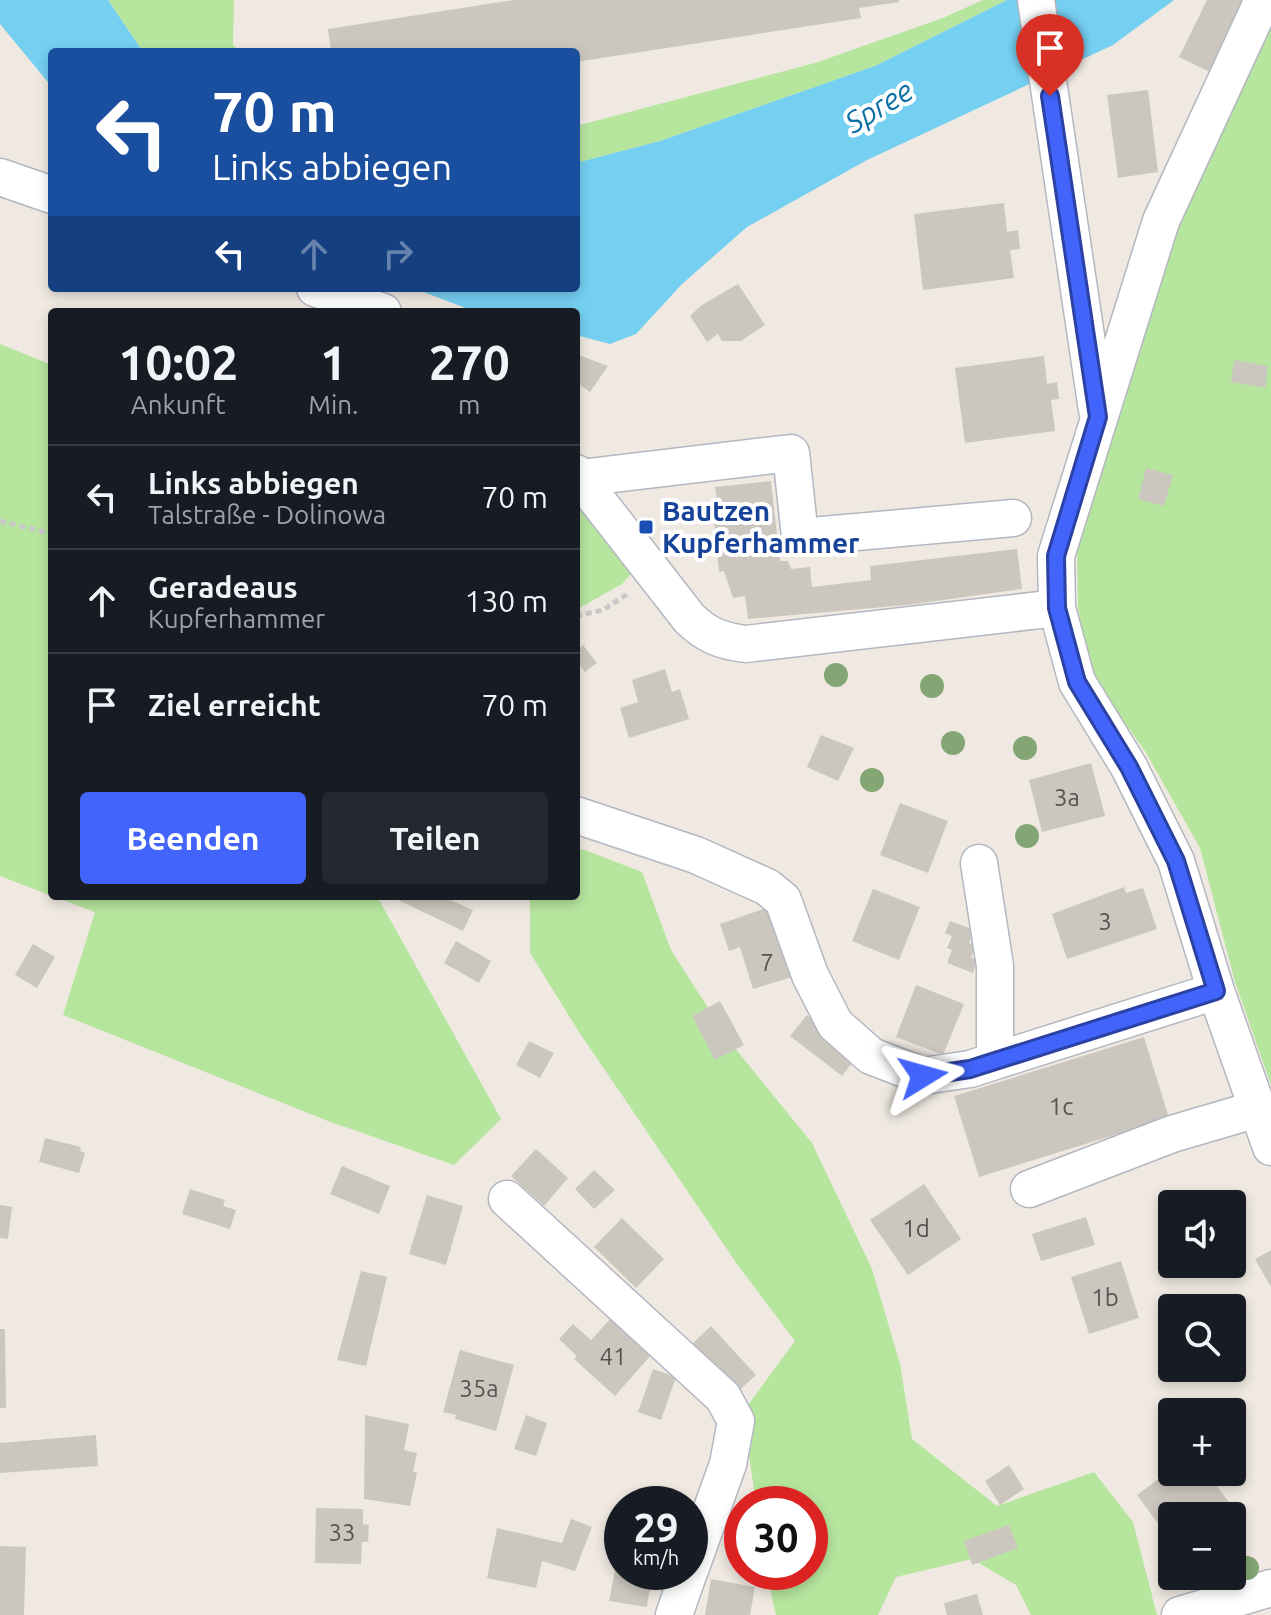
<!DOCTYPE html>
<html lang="de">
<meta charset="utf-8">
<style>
:root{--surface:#171b24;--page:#242831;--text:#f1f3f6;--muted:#9ea1a6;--line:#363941;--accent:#4264fb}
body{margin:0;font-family:Ubuntu,sans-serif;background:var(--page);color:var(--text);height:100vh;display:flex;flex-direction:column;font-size:30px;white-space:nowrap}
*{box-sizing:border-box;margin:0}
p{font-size:26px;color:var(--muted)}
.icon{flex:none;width:44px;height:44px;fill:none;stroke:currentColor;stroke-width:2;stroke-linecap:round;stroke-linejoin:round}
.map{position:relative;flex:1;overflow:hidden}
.side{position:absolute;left:48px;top:308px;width:532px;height:592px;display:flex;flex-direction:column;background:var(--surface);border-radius:8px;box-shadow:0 4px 12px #0003}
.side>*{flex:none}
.banner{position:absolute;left:48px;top:48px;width:532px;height:244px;border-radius:8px;box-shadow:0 4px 12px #0003;background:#1a4fa0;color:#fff;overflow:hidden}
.fabs{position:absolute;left:1158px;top:1190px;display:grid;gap:16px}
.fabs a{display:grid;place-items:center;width:88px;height:88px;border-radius:8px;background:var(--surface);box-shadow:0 4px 12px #0003;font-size:40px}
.speed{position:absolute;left:604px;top:1486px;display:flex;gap:16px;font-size:40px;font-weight:700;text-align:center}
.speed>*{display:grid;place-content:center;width:104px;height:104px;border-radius:50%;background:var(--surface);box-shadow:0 4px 12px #0003;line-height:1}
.speed small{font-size:20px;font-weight:400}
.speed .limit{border:12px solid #d22;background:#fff;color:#111}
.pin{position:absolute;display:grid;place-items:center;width:68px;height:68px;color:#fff;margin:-82px -34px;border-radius:50% 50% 50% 0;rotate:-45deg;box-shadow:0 0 8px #0007}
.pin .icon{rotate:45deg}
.me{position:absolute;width:88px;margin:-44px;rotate:82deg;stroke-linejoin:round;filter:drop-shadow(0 0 6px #0008)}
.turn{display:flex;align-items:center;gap:28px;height:168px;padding:0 32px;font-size:36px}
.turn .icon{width:104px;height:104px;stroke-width:2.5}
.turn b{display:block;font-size:56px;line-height:68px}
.lanes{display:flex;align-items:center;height:76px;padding:0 32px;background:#0003;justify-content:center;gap:40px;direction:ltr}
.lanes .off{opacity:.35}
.eta{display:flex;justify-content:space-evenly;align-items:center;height:136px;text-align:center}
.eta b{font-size:48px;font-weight:700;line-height:56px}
.action{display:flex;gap:16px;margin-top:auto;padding:16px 32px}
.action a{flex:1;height:92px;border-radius:8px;background:var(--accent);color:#fff;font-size:32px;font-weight:700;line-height:92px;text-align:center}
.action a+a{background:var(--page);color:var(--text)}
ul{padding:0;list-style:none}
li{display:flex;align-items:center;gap:24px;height:104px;padding:0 32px;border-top:2px solid var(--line)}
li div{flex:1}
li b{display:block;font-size:30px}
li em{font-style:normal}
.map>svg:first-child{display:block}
.green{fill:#b6e59e}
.water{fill:#75cff0}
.building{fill:#cbc7bf}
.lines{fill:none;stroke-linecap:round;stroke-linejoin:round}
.minor-casing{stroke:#b4b7c1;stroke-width:39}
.path{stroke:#c9c9c9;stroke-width:5;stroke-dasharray:6 4;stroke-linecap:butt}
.minor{stroke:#fff;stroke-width:36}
.tree{fill:#84a574}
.route-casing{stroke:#2b41a3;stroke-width:20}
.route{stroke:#4264fb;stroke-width:14}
.transit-dot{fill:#1a4fb4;stroke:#fff;stroke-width:3}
.labels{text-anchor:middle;stroke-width:8;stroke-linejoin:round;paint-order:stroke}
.number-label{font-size:24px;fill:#555452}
.transit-label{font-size:28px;font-weight:bold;fill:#164399;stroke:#fff;text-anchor:start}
.water-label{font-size:30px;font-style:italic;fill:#0d6fa3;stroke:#fff}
</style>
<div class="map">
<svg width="1271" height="1615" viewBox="0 0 1271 1615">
<rect width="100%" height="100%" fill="#efe9e1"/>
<!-- green -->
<path class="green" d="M108,0H234L233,45L241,52H143Z
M983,0H1007L875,66L660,141L576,163V126L815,63L943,18Z
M1271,16V1085L1235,982L1200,848L1145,751L1090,675L1078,607L1077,552L1111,424L1173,237Z
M0,344L52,365V896L0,876Z
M576,501L634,570L622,584L576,610Z
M582,849L642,872L671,950L730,1042L812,1143L872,1269L900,1364L912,1439L997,1506L1094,1472L1133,1522L1157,1615H1031L1016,1585L972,1559L896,1577L878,1615H776L766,1572H810V1504H756L743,1412L795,1341L737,1264L579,1032L530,953V896H576V853Z
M53,896H377L501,1119L454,1165L328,1121L63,1015L95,912Z"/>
<!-- water -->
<path class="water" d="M0,0H108L143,52H52V87L0,24Z
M1007,0H1174L1113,45L867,160L747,227L682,284L636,334L610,344L576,335V312H476L413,288H576V163L660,141L875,66Z"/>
<!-- building -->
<path class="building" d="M514,0H899V2L859,8L861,18L576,62V52H331L328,29Z
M1207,0H1245L1210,72L1179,57Z
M1148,90L1158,172L1118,178L1107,95Z
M1004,203L1007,232L1018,230L1020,249L1010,250L1014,278L923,290L914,214Z
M738,284L765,325L741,341H722L718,334L707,342L690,316L702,305Z
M576,354L608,366L590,392L576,382Z
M1044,356L1047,384L1057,382L1059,399L1051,400L1055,431L965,443L955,368Z
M1234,360L1268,366L1265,388L1231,382Z
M1146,468L1173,475L1164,506L1138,499Z
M771,481L780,561H788L791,569L810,567L812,587L871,580L870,566L1017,549L1022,589L907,605L748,619L745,596L733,598L724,571L719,572L712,502H717L715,487Z
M583,645L597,663L585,672L576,661V651Z
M665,669L672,692L680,689L689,719L629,738L620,708L638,702L632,680Z
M821,735L854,748L838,781L807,767Z
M1091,763L1105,816L1042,832L1029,780Z
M900,803L948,821L928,873L880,855Z
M1124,887L1126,893L1143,888L1157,929L1067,959L1052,914Z
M873,889L920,907L899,960L852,941Z
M400,896H442L473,910L463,931L398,900Z
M772,906L792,977L753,989L740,947L729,951L720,924Z
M950,921L974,930L969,943L976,945L971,958L978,960L973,973L947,963L952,950L947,948L952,936L945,933Z
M456,941L491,961L479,983L444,963Z
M33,944L55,957L37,988L15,975Z
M916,985L964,1004L943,1055L896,1037Z
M720,1001L744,1045L715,1060L692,1016Z
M807,1015L858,1055L842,1076L790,1036Z
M1144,1037L1169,1118L979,1177L954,1096Z
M529,1041L554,1053L540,1078L516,1065Z
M45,1138L81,1147L80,1151L85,1153L79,1173L39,1162Z
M536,1149L568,1178L544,1206L511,1176Z
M342,1166L390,1186L379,1214L330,1194Z
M594,1170L615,1190L594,1209L575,1189Z
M924,1184L961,1239L908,1275L870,1220Z
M190,1189L225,1200L223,1206L236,1210L230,1229L182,1214Z
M427,1195L463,1206L446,1265L409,1254Z
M0,1205L12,1207L8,1239L0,1238Z
M1086,1217L1095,1245L1041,1261L1032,1234Z
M622,1218L664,1259L636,1288L594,1247Z
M1271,1250V1287L1255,1259Z
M1121,1261L1139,1318L1089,1334L1071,1277Z
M361,1271L387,1277L366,1366L337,1360Z
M611,1318L652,1354L615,1396L574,1359L577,1356L559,1339L573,1324L591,1340Z
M711,1326L756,1375L735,1394L691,1345Z
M0,1329H5L6,1408H0Z
M460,1350L514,1365L496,1431L455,1419L456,1415L443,1412Z
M653,1369L676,1377L661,1420L638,1412Z
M365,1415L409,1424L404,1450L417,1453L413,1471L417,1473L410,1506L364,1499Z
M526,1415L547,1423L536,1456L514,1449Z
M96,1435L98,1466L0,1473V1443Z
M1009,1465L1024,1489L1000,1505L985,1481Z
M1172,1469V1472H1212L1218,1479L1214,1482L1241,1518L1232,1524V1516H1172V1542L1137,1495Z
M316,1508L363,1509V1524L369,1525L368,1542H362L361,1564L315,1563Z
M571,1519L592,1527L575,1571L542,1561L536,1588L487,1578L497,1528L562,1543Z
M1009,1525L1018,1548L972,1565L964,1541Z
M0,1546L26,1547L24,1615H0Z
M616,1565H622V1572H672L670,1584L651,1580L647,1607L609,1601Z
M711,1579L755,1587L750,1615H705Z
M977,1594L983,1615H947L944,1603Z"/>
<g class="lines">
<!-- minor casing -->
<g class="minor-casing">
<path id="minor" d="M1036,0L1097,410
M1263,0L1161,221L1056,556L1057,608L1077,682L1129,767L1176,861L1216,991L1271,1147
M0,177L52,195
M315,288L383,312
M576,473L689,618C707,636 722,641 746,644L1057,608
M580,478L791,453L800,537L1013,518
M576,815L696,855L767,887L783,900L810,975L835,1024L871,1056L923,1076L970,1069L995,1061V966L979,863
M995,1061L1216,991
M1029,1189L1172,1134L1257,1109
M507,1199L723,1397L736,1421L728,1464L690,1570
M674,1615L689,1572
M1180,1615L1271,1588"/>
</g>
<!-- path -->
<path class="path" d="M0,521L52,534
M576,616L603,610L629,593"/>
<!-- minor -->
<use href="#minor" class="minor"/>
</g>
<!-- trees -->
<g class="tree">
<circle cx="836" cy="675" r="12"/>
<circle cx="932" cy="686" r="12"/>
<circle cx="953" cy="743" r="12"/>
<circle cx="1025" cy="748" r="12"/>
<circle cx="872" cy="780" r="12"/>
<circle cx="1027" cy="836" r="12"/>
<circle cx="1247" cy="1568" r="12"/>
</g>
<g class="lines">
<!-- route casing -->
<g class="route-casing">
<path id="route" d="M923,1076L970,1069L1216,991L1176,861L1129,767L1077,682L1057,608L1056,556L1098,417L1050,96"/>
</g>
<!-- route -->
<use href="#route" class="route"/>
</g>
<!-- markers -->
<rect class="transit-dot" x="638" y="519" width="16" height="16" rx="4"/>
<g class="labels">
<!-- number labels -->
<g class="number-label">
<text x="1067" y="806">3a</text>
<text x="1105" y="930">3</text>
<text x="767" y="971">7</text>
<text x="1061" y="1115">1c</text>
<text x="916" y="1237">1d</text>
<text x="1105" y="1306">1b</text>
<text x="613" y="1365">41</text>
<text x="479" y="1397">35a</text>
<text x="342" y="1541">33</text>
</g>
<!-- transit labels -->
<g class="transit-label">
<text x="662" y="521">Bautzen<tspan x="662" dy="32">Kupferhammer</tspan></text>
</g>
<!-- water labels -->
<g class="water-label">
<text transform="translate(879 107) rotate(-31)" y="10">Spree</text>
</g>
</g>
</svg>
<div class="fabs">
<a><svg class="icon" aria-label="sound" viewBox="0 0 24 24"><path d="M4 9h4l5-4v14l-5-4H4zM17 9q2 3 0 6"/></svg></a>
<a><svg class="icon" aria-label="search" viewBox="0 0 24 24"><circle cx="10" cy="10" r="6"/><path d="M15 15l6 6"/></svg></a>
<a>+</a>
<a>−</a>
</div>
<div class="speed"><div>29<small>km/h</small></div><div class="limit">30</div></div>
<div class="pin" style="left:1050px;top:96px;background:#d93025"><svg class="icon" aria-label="arrive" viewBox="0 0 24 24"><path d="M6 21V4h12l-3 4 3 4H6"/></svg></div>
<svg class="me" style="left:923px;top:1076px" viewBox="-20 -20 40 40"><path d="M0-17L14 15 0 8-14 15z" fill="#4264fb" stroke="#fff" stroke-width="4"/></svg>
<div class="banner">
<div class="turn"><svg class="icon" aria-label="left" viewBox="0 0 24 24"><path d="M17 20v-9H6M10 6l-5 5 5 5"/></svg><div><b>70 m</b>Links abbiegen</div></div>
<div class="lanes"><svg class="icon" aria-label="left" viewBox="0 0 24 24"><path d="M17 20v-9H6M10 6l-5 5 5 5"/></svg><svg class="icon off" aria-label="ahead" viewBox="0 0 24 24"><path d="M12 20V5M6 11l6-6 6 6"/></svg><svg class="icon off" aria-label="right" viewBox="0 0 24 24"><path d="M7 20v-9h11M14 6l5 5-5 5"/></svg></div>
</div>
<section class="side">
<div class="eta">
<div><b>10:02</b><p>Ankunft</p></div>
<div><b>1</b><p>Min.</p></div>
<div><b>270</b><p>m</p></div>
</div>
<ul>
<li><svg class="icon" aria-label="left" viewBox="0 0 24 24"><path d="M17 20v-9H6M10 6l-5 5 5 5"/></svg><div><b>Links abbiegen</b><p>Talstraße - Dolinowa</p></div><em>70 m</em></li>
<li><svg class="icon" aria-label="ahead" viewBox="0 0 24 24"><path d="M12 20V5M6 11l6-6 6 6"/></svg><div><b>Geradeaus</b><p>Kupferhammer</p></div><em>130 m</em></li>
<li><svg class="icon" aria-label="arrive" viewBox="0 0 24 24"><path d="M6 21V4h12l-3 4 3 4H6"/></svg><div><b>Ziel erreicht</b></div><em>70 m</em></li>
</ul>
<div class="action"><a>Beenden</a><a>Teilen</a></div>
</section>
</div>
